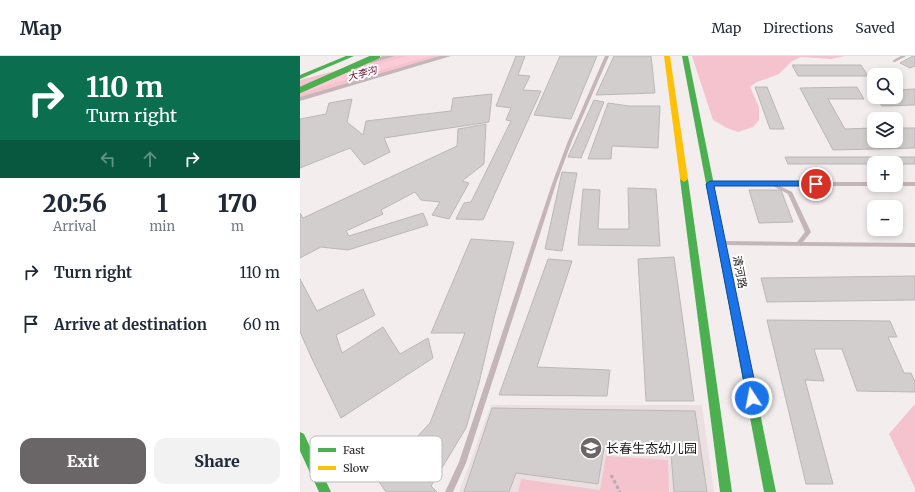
<!DOCTYPE html>
<meta charset="utf-8">
<style>
:root{--surface:#fff;--page:#f2f2f3;--text:#1f2937;--muted:#747a83;--line:#e0e1e3;--accent:#6a6566}
body{margin:0;font-family:Merriweather,"Noto Sans SC",serif;background:var(--page);color:var(--text);height:100vh;display:flex;flex-direction:column;font-size:15px;white-space:nowrap}
*{box-sizing:border-box;margin:0}
p{font-size:13px;color:var(--muted)}
.icon{flex:none;width:22px;height:22px;fill:none;stroke:currentColor;stroke-width:2;stroke-linecap:round;stroke-linejoin:round}
.map{position:relative;flex:1;overflow:hidden}
.sheet{display:flex;flex-direction:column;background:var(--surface);width:300px}
.sheet>*{flex:none}
.top-card{background:#0b6e4f;color:#fff;overflow:hidden}
.buttons{position:absolute;left:567px;top:12px;display:grid;gap:8px}
.buttons a{display:grid;place-items:center;width:36px;height:36px;border-radius:8px;background:var(--surface);box-shadow:0 2px 6px #0003;font-size:20px}
.pin{position:absolute;display:grid;place-items:center;width:34px;height:34px;color:#fff;margin:-17px;border:2px solid #fff;border-radius:50%;box-shadow:0 1px 4px #0007}
.me{position:absolute;width:44px;margin:-22px;rotate:349deg;stroke-linejoin:round;filter:drop-shadow(0 0 3px #0008)}
.turn{display:flex;align-items:center;gap:14px;height:84px;padding:0 20px;font-size:18px}
.turn .icon{width:52px;height:52px;stroke-width:2.5}
.turn b{display:block;font-size:28px;line-height:34px}
.lanes{display:flex;align-items:center;height:38px;padding:0 20px;background:#0003;justify-content:center;gap:20px;direction:ltr}
.lanes .off{opacity:.35}
.eta{display:flex;justify-content:space-evenly;align-items:center;height:68px;text-align:center}
.eta b{font-size:24px;font-weight:800;line-height:28px}
.action{display:flex;gap:8px;margin-top:auto;padding:8px 20px}
.action a{flex:1;height:46px;border-radius:12px;background:var(--accent);color:#fff;font-size:16px;font-weight:800;line-height:46px;text-align:center}
.action a+a{background:var(--page);color:var(--text)}
ul{padding:0;list-style:none}
li{display:flex;align-items:center;gap:12px;height:52px;padding:0 20px}
li div{flex:1}
li b{display:block;font-size:15px}
li em{font-style:normal}
header{display:flex;align-items:center;gap:24px;box-sizing:border-box;height:56px;padding:0 20px;background:var(--surface);border-bottom:1px solid var(--line)}
header strong{font-size:19px}
nav{display:flex;gap:22px;margin-inline-start:auto;font-size:14px}
main{display:flex;flex:1;min-height:0}
.map>svg:first-child{display:block}
.built{fill:#ecdfe2}
.green{fill:#f4c3ce}
.water{fill:#fbccd6}
.building{fill:#d2cece;stroke:#bbb7b8}
.lines{fill:none;stroke-linecap:round;stroke-linejoin:round}
.path{stroke:#b8acae;stroke-width:3;stroke-dasharray:3.5 2.5;stroke-linecap:butt}
.lane{fill:#c4b5b8;fill-rule:evenodd}
.street{fill:#c4b5b8;fill-rule:evenodd}
.fast{fill:#4caf50;fill-rule:evenodd}
.slow{fill:#ffc107;fill-rule:evenodd}
.fast-bridge{stroke:#4caf50;stroke-width:6}
.route{fill:#1a73e8;stroke:#114b97}
.labels{text-anchor:middle;stroke-width:4;stroke-linejoin:round;paint-order:stroke}
.far-water-label{font-size:10px;font-style:italic;fill:#670b2f;stroke:#fff}
.street-label{font-size:11px;fill:#201c1d;stroke:#fff}
.near-poi-label{font-size:13px;fill:#201c1d;stroke:#fff;text-anchor:start}
.key{fill:#fff;stroke:#bcbbbb;stroke-width:1}
.key-label{font-size:11px;fill:#201c1d}
</style>
<header>
<strong>Map</strong>
<nav><a>Map</a><a>Directions</a><a>Saved</a></nav>
</header>
<main>
<section class="sheet">
<div class="top-card">
<div class="turn"><svg class="icon" aria-label="right" viewBox="0 0 24 24"><path d="M7 20v-9h11M14 6l5 5-5 5"/></svg><div><b>110 m</b>Turn right</div></div>
<div class="lanes"><svg class="icon off" aria-label="left" viewBox="0 0 24 24"><path d="M17 20v-9H6M10 6l-5 5 5 5"/></svg><svg class="icon off" aria-label="ahead" viewBox="0 0 24 24"><path d="M12 20V5M6 11l6-6 6 6"/></svg><svg class="icon" aria-label="right" viewBox="0 0 24 24"><path d="M7 20v-9h11M14 6l5 5-5 5"/></svg></div>
</div>
<div class="eta">
<div><b>20:56</b><p>Arrival</p></div>
<div><b>1</b><p>min</p></div>
<div><b>170</b><p>m</p></div>
</div>
<ul>
<li><svg class="icon" aria-label="right" viewBox="0 0 24 24"><path d="M7 20v-9h11M14 6l5 5-5 5"/></svg><div><b>Turn right</b></div><em>110 m</em></li>
<li><svg class="icon" aria-label="arrive" viewBox="0 0 24 24"><path d="M6 21V4h12l-3 4 3 4H6"/></svg><div><b>Arrive at destination</b></div><em>60 m</em></li>
</ul>
<div class="action"><a>Exit</a><a>Share</a></div>
</section>
<div class="map">
<svg width="615" height="436" viewBox="0 0 615 436">
<rect width="100%" height="100%" fill="#f3edee"/>
<!-- built -->
<path class="built" d="M191,349H402L414,436H159Z"/>
<!-- green -->
<path class="green" d="M92,0H148L0,43V24Z
M392,0H545L531,3L501,1L492,5L479,18L457,26L450,31L459,51V64L453,71L438,76L427,72L413,64Z
M615,348V432L589,378Z
M306,400L368,404L369,436H218L221,423L300,434Z"/>
<!-- water -->
<path class="water" d="M107,0H131L0,37V30Z"/>
<!-- building -->
<path class="building" d="M216,0H225L218,19L230,20L223,34L241,35L183,164L156,163L164,147L171,146L211,65L206,64L211,52L196,50Z
M260,0H297L271,63L234,59Z
M314,0H351L355,37L296,39Z
M613,0H615V10L610,12L600,7Z
M492,9H561L568,20H498Z
M455,31H467L484,73H470Z
M557,31L564,43H528L545,73L574,72V85H596V72H615V92L533,94L500,32Z
M615,33V49L582,50L576,41H596V34Z
M192,38L189,66L84,82L90,96L64,109L50,92L0,112V63L26,58L29,47L52,43L47,66L63,79L66,65L151,55L153,42Z
M294,44L304,46L281,102L268,101Z
M308,47L329,50H360L358,92L312,90L311,103H288Z
M186,68L184,108L162,125L169,127L149,163L132,159L140,146L121,144L115,136L81,154L83,158L46,175L49,180L123,157L128,169L48,194L21,191L0,202V157L3,162L157,90L158,73Z
M485,101H615V108H488Z
M262,116L277,117L262,195L245,193Z
M328,132L356,133L360,190L278,189L283,133L300,134L298,173H329Z
M449,134H481L493,166L459,167Z
M171,183L214,186L195,258L179,327L166,372L131,430L137,436H86L77,423L130,367L165,277H131Z
M374,201L394,345H346L338,203Z
M248,203L272,205L237,311L310,314L307,340L199,339Z
M615,220V244L467,246L461,222Z
M0,223L17,255L63,233L75,259L36,279L42,297L83,271L100,298L128,282L133,302L41,362L13,305L0,276Z
M467,264L590,265L597,281H588L604,317H611L615,326V336L557,335L542,293H514L524,325L505,324L533,428H506Z
M192,352L395,355L407,436H374L371,397L304,392L298,428L216,417L209,436H164Z"/>
<g class="lines">
<!-- path -->
<path class="path" d="M311,419L320,436"/>
<!-- lane -->
<path class="lane" d="M305,0H309L272,85L257,125L166,407L153,436H145L159,406L253,125L268,85Z
M601,0H606L595,6L592,5Z
M410,126H574V129H576L574,130H480L492,136L511,176L503,186L615,187V191L424,189L421,187L424,185L497,186L505,176L488,138L473,130H410L408,128Z
M596,126H615V130H596L594,129H596Z"/>
<!-- street -->
<path class="street" d="M83,0H95L71,7L67,5Z
M140,0H151L0,45V41Z"/>
<!-- fast -->
<path class="fast" d="M46,0H54L0,23V19Z
M382,0H388L476,436H464Z
M384,120L388,123L432,436H420L380,123Z
M0,376L4,378L31,436H19L0,395Z"/>
<!-- slow -->
<path class="slow" d="M364,0H370L388,123L384,126L380,123Z"/>
<!-- fast-bridge -->
<path class="fast-bridge" d="M0,34L77,0"/>
</g>
<!-- route -->
<path class="route" d="M410,125H516L520,128L516,130H414L458,342L456,346L452,348L448,346L447,342L406,128Z"/>
<!-- icons -->
<defs>
<g id="school-disc" transform="scale(1.15)"><circle r="9.5" fill="#6a6566" stroke="#fff"/><path d="M0-5L7-2L0 1L-7-2ZM-4 1L0 2.5L4 1V4Q0 6-4 4Z" fill="#fff"/></g>
</defs>
<g fill-rule="evenodd">
<use href="#school-disc" x="291" y="392"/>
</g>
<g class="labels">
<!-- far-water labels -->
<g class="far-water-label">
<text transform="translate(62 17) rotate(-15)" y="4">大李沟</text>
</g>
<!-- street labels -->
<g class="street-label">
<text transform="translate(440 216) rotate(79)" y="4">清河路</text>
</g>
<!-- near-poi labels -->
<g class="near-poi-label">
<text x="306" y="397">长春生态幼儿园</text>
</g>
</g>
<!-- legend -->
<rect x="10" y="380" width="132" height="46" rx="6" class="key"/>
<rect x="18" y="392" width="18" height="4" fill="#4caf50"/>
<rect x="18" y="410" width="18" height="4" fill="#ffc107"/>
<g class="key-label">
<text x="43" y="398">Fast</text>
<text x="43" y="416">Slow</text>
</g>
</svg>
<div class="buttons">
<a><svg class="icon" aria-label="search" viewBox="0 0 24 24"><circle cx="10" cy="10" r="6"/><path d="M15 15l6 6"/></svg></a>
<a><svg class="icon" aria-label="layers" viewBox="0 0 24 24"><path d="M12 4l9 5-9 5-9-5zM3 14l9 5 9-5"/></svg></a>
<a>+</a>
<a>−</a>
</div>
<div class="pin" style="left:516px;top:128px;background:#d93025"><svg class="icon" aria-label="arrive" viewBox="0 0 24 24"><path d="M6 21V4h12l-3 4 3 4H6"/></svg></div>
<svg class="me" style="left:452px;top:342px" viewBox="-20 -20 40 40"><circle r="17" fill="#1a73e8" stroke="#fff" stroke-width="3"/><path d="M0-11L8 9 0 5-8 9z" fill="#fff"/></svg>
</div>
</main>
